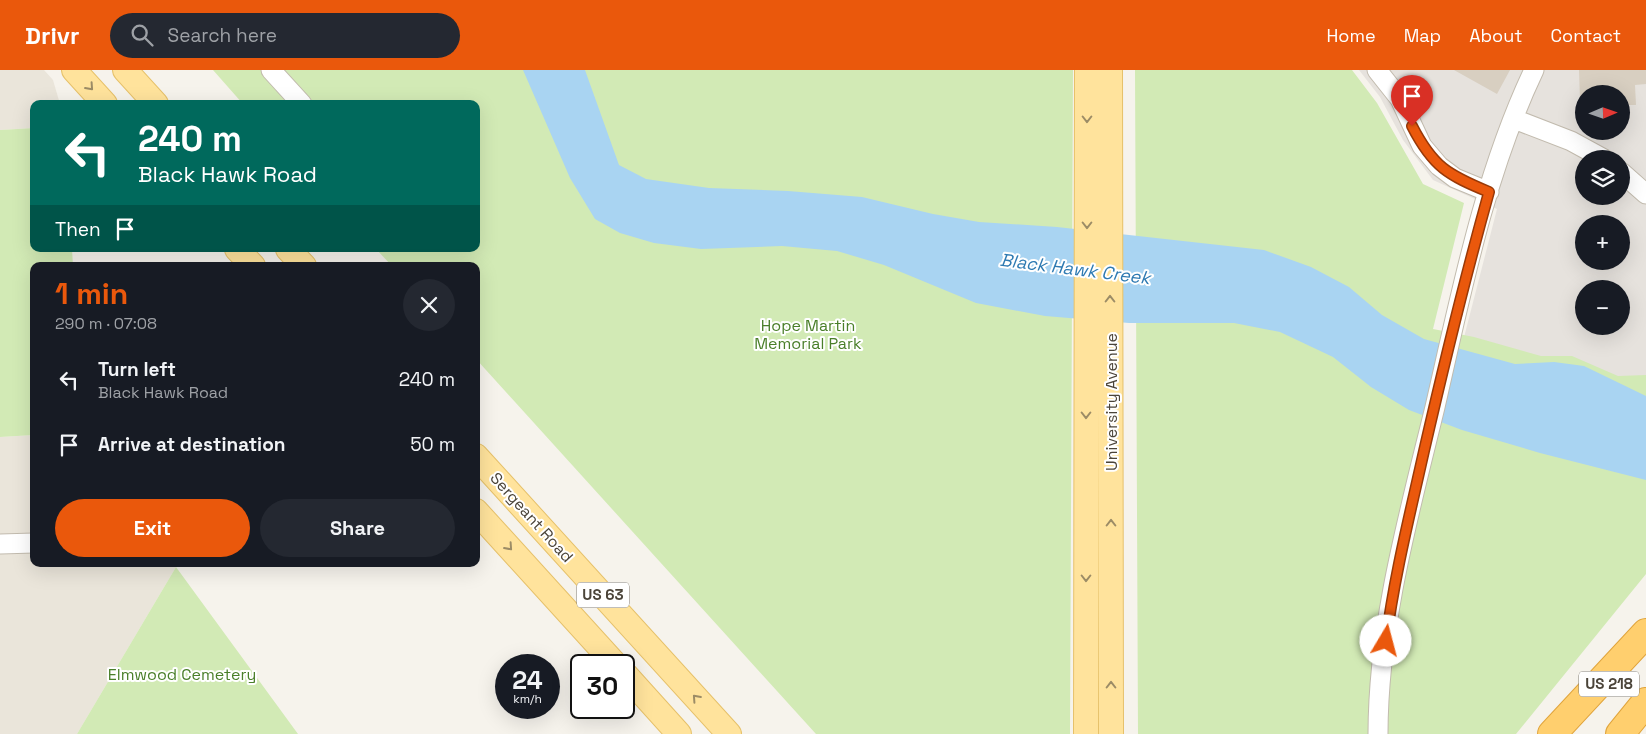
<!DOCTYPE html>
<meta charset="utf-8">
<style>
:root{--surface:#171b24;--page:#242831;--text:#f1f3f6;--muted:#9ea1a6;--accent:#ea580c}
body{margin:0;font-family:"Space Grotesk",sans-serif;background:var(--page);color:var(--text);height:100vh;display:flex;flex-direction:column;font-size:19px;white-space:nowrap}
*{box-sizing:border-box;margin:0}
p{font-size:16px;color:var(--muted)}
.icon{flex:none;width:28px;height:28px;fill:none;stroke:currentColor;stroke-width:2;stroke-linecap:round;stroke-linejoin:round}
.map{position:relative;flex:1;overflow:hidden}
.drawer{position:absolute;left:30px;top:192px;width:450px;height:305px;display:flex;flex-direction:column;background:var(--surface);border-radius:10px;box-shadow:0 5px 20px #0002}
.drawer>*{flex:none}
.guide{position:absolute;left:30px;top:30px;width:450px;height:152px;border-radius:10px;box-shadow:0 5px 20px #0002;background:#00695c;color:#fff;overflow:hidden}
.needle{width:32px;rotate:88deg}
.fabs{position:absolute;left:1575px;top:15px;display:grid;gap:10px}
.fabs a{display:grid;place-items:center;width:55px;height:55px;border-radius:50%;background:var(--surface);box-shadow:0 5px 20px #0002;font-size:25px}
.speed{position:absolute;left:495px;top:584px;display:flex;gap:10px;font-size:25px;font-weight:700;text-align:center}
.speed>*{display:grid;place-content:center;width:65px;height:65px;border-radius:50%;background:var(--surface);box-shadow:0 5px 20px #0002;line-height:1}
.speed small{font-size:12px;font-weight:400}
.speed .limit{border:2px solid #111;border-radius:8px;background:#fff;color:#111}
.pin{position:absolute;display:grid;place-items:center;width:42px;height:42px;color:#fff;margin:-51px -21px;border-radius:50% 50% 50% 0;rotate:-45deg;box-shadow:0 0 5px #0007}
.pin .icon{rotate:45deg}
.me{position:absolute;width:55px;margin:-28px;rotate:8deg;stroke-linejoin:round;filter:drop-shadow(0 0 4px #0008)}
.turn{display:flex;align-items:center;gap:18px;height:105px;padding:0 25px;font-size:22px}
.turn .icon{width:65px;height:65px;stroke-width:2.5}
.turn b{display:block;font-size:35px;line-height:42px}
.then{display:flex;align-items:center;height:48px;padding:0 25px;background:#0003;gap:10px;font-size:19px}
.round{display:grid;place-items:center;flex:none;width:52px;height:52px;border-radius:26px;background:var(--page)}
.head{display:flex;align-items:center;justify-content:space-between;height:85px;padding:0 25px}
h1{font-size:30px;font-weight:800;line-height:38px;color:var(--accent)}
.button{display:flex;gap:10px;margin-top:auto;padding:10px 25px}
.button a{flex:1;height:58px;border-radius:30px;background:var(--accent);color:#fff;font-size:20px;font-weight:800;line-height:58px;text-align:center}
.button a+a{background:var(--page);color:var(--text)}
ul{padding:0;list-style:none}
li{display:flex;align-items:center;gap:15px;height:65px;padding:0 25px}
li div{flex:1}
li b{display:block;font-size:19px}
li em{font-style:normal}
header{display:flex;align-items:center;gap:30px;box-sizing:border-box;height:70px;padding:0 25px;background:var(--accent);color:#fff}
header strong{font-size:24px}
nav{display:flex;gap:28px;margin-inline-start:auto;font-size:18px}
.search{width:350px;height:45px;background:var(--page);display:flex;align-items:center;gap:12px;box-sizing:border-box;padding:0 18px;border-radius:28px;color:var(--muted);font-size:19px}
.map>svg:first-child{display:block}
.residential{fill:#eae5da}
.industrial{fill:#e6e2dd;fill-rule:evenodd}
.green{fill:#d2eab5}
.water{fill:#a9d4f2}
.building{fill:#d8cfc1}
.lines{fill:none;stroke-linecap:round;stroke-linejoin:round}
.minor-casing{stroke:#c2bbae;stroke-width:21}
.major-casing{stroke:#e6c16a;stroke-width:26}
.highway-casing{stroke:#e0a43c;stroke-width:30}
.minor{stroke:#fff;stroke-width:19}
.major{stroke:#ffe39c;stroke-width:24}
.highway{stroke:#ffcf6e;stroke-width:28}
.oneway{stroke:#9c8c66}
.route-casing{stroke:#983908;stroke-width:12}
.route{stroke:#ea580c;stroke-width:9}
.labels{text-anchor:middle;stroke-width:4;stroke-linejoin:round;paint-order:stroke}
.shield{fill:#fff;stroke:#817c74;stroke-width:1}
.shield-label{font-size:15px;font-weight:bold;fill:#4b4439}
.park-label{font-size:16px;fill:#4a7f2a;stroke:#fff}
.street-label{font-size:16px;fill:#4b4439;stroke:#fff}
.water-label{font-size:18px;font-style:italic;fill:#2e7ab2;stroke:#fff}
</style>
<header>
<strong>Drivr</strong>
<div class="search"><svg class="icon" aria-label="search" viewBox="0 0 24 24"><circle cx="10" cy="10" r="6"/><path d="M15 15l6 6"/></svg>Search here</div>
<nav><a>Home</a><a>Map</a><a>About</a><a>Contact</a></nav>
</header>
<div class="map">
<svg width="1646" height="664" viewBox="0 0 1646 664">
<rect width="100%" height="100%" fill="#f6f3ec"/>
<!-- residential -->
<path class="residential" d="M0,0H44L53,10L60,34H34V58L0,60Z
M34,365V494H174L176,497L77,664H0V367Z"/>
<!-- industrial -->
<path class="industrial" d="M1359,0H1646V326L1461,279L1497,139L1433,110L1403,70L1380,27ZM1584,24H1621V61H1584ZM1584,89H1621V126H1584ZM1584,154H1621V191H1584ZM1584,219H1621V256H1584Z"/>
<!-- green -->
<path class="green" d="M213,0H1073L1070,664H816L476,289V196H392L376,179H476V34H243Z
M1135,0H1352L1377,33L1423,114L1464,133L1433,259L1474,267L1541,286H1572L1618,306L1646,305V504L1516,664H1138Z
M34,58V179H72L73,196H34V365L0,367V60Z
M176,497L298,664H77Z"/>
<!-- water -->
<path class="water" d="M523,0H585L619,95L646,109L709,118L788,121L862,127L933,144L979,152L1057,157L1264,180L1311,197L1349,217L1382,245L1424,269L1515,294L1554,292L1584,296L1646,326V410L1540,383L1462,360L1409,340L1371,317L1333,287L1280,262L1234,253H1129L1045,246L976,233L884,195L837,181L782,176L701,179L654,173L620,163L595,149L570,108Z"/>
<!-- building -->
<path class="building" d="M1454,0H1510L1497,24Z
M1579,0H1646V14L1635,15L1636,35H1621V24H1584V31H1580Z"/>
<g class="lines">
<!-- minor casing -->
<g class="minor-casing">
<path id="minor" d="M271,0L302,34
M1377,0L1400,29L1422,76L1439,96L1455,108L1489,122
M1514,49L1571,71L1604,89
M1621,102L1646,124
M0,474L34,473
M1378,664C1378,554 1409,444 1435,337C1461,224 1484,105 1534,0"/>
</g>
<!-- major casing -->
<g class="major-casing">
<path id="major" d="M74,0L105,34
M125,0L156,34
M1110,0L1111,664
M237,179L253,196
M288,179L304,196
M476,386L729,664
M476,441L616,595
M624,603L679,664
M1086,664L1087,0"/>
</g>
<!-- highway casing -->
<g class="highway-casing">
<path id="highway" d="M1552,664L1646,563
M1620,664L1646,632"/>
</g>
<!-- minor -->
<use href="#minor" class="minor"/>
<!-- major -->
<use href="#major" class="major"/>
<!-- highway -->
<use href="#highway" class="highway"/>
</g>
<!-- one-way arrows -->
<defs><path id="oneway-chevron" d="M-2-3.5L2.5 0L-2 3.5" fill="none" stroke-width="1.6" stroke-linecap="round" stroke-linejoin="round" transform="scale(1.25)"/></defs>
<g class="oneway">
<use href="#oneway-chevron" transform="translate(90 17) rotate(48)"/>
<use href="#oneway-chevron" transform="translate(1087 49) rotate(90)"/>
<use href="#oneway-chevron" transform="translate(1087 155) rotate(90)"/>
<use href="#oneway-chevron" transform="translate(1110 229) rotate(-90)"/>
<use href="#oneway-chevron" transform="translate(1086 345) rotate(90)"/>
<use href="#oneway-chevron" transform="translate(1111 453) rotate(-90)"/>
<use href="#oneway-chevron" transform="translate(509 477) rotate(48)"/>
<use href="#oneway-chevron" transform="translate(1086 508) rotate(90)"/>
<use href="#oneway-chevron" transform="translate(1111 615) rotate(-90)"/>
<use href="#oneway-chevron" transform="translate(696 628) rotate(-132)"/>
</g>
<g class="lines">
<!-- route casing -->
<g class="route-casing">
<path id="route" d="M1386,571C1394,507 1410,444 1424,381C1444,294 1465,208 1489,122C1448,105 1433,97 1412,56"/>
</g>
<!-- route -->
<use href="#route" class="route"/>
</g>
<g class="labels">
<!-- shield labels -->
<g class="shield">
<rect x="577" y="512.5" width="52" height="25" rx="4"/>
<rect x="1579" y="601.5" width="60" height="25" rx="4"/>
</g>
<g class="shield-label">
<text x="603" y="530">US 63</text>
<text x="1609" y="619">US 218</text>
</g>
<!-- park labels -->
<g class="park-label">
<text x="808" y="261">Hope Martin<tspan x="808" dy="18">Memorial Park</tspan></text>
<text x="182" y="610">Elmwood Cemetery</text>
</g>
<!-- street labels -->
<g class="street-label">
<text transform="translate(1111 332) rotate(-90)" y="6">University Avenue</text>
<text transform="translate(532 447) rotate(48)" y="6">Sergeant Road</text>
</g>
<!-- water labels -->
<g class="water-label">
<text transform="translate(1075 199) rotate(7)" y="6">Black Hawk Creek</text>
</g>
</g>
</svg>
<div class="fabs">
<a><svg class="needle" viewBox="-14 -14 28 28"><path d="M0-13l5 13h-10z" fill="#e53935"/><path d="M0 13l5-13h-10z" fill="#9ea1a6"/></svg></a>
<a><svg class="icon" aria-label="layers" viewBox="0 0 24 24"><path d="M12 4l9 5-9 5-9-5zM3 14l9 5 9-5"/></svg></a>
<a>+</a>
<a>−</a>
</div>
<div class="speed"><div>24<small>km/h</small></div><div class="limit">30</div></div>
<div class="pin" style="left:1412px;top:56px;background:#d93025"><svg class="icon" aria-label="arrive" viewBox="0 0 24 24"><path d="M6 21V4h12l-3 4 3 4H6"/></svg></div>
<svg class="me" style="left:1386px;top:571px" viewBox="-20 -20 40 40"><circle r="19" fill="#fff"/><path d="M0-13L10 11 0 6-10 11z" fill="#ea580c"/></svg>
<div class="guide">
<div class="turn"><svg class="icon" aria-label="left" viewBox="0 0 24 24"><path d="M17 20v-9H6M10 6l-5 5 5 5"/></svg><div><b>240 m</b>Black Hawk Road</div></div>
<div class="then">Then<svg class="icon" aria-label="arrive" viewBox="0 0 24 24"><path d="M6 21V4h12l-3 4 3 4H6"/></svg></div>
</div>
<section class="drawer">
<div class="head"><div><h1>1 min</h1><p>290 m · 07:08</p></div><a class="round"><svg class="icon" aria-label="close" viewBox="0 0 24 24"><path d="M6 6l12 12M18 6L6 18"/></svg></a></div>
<ul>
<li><svg class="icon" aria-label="left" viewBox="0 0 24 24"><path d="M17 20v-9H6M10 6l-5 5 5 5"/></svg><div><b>Turn left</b><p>Black Hawk Road</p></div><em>240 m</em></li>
<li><svg class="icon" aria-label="arrive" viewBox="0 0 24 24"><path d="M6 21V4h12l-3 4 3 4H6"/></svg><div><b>Arrive at destination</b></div><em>50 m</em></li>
</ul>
<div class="button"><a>Exit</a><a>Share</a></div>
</section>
</div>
